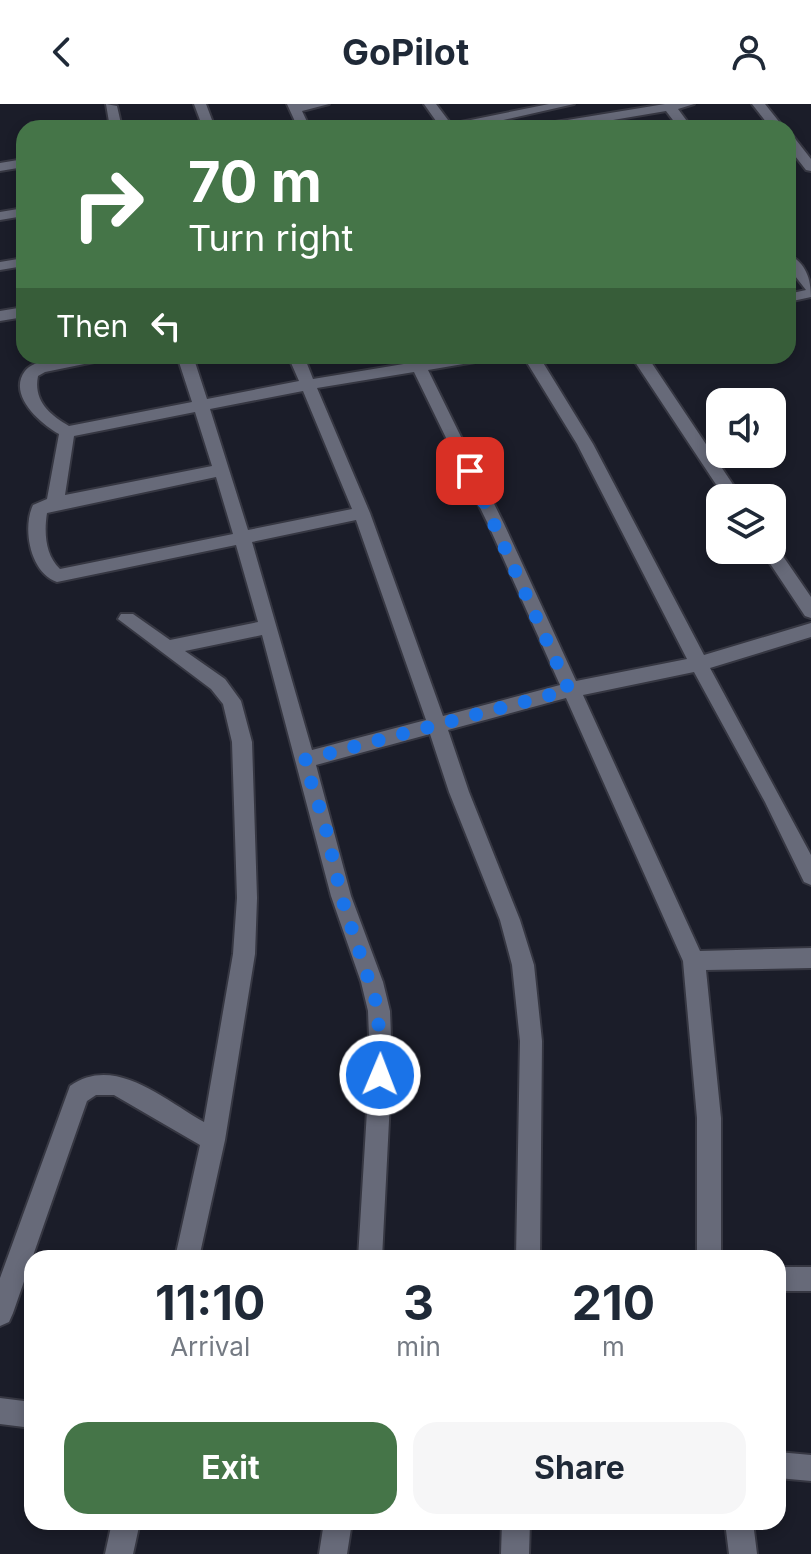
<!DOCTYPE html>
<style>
:root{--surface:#fff;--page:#f6f6f7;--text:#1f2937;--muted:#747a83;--accent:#457548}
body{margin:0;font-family:Inter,sans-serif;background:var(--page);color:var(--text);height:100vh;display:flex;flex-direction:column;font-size:30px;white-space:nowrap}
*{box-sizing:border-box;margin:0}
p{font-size:26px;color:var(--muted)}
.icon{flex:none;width:44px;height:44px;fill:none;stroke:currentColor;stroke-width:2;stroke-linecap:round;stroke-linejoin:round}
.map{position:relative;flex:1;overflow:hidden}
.sheet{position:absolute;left:24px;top:1146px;width:762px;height:280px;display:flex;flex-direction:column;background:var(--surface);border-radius:24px;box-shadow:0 4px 12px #0003}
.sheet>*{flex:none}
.guide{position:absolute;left:16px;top:16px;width:780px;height:244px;border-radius:24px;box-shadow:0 4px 12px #0003;background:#457548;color:#fff;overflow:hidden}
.tools{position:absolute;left:706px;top:284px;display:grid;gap:16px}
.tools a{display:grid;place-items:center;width:80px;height:80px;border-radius:16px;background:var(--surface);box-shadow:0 4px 12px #0003;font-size:40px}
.pin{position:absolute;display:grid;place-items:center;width:68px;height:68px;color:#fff;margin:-34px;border-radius:16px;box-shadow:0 4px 12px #0006}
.me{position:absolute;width:88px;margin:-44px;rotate:1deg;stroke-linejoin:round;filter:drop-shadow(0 0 6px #0008)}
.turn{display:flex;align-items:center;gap:28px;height:168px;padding:0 40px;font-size:36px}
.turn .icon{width:104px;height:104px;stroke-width:2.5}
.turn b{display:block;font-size:56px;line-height:68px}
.then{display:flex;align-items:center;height:76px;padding:0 40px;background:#0003;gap:16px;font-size:30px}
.eta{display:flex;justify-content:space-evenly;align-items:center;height:136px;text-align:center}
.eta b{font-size:48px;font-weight:700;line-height:56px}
.cta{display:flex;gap:16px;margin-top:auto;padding:16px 40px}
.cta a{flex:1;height:92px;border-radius:24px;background:var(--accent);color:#fff;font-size:32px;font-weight:700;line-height:92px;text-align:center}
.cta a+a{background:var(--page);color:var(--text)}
header{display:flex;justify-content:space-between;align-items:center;height:104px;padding:0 40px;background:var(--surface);font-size:36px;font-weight:700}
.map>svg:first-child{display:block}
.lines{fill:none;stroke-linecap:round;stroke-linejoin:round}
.minor-casing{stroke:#363742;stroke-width:4}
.minor{fill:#676a79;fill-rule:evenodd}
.route{stroke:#1a73e8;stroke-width:14;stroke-dasharray:0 25.2}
</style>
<header><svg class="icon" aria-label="back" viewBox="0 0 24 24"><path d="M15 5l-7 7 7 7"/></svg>GoPilot<svg class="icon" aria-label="person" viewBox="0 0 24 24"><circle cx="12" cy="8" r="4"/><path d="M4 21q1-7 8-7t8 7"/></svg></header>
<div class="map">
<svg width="811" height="1450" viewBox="0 0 811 1450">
<rect width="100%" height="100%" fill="#1b1d29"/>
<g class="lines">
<!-- minor casing -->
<g class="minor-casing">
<path id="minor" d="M106,0L117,2L122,24H110Z
M194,0H206L215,24H203Z
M287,0H329L302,7L310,24H298Z
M424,0H436L451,20L549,0H574L468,24H441Z
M665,0H694L678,5L692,24H679L666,7L566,24H537L543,20Z
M752,0H765L784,24H771Z
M31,19L38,24H25Z
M788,31L793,32L811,55V67L806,66L788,43Z
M24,55V63L0,67V59Z
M24,104V112L0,116V108Z
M788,150C806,159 811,175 811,193L788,198V190L806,186L788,163Z
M24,154V162L0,166V158Z
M24,203V213L0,217V207Z
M75,252H107L99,257L45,268L38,272C33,297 50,311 69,322L192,298L177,252H193L207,295L299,277L288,252H304L313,275L452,252H489L481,257L428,266L504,420L576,577L687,555L577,340L523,252H539L593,340L704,551L811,519V533L710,564L811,751V781L804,778L765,698L694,568L583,591L700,847L811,844V864L706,866L721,1014V1154H697V1014L683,857L566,594L448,626L469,688L520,816L534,861L542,937L540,1154H516L520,937L512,861L500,816L449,688L430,630L316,661L351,792L383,878L390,907L392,958L382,1154H358L370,958L368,907L361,878L331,792L262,531L185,547L225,575L241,597L252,638L257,794L255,850L225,1036L199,1154H175L200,1041L114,991H96L87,997L13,1209L9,1218L0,1222V1174L70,982C115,950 164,996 204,1018L233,850L237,794L232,638L223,600L211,585L118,515L121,510H133L170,536L258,518L236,441L57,478C30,469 22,424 33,401L47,395L59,330C41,320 7,291 25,267C34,255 61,255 75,252ZM414,268L488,420L560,581L443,612L370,409L317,284ZM303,287L352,405L248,426L210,305ZM195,308L212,362L65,391L74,332ZM216,373L233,430L60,465C45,451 44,428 47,409ZM356,416L426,616L312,646L252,438Z
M631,252H647L742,394H725Z
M772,440L776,442L811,493V514L805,512L761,446H772Z
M778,1163H811V1187H778Z
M0,1294L32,1298V1324L0,1320Z
M778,1348L811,1351V1377L778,1374Z
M112,1418H140L133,1450H105Z
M324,1418H352L347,1450H319Z
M502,1418H530L529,1450H501Z
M725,1418H753L757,1450H729Z"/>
</g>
<!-- minor -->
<use href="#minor" class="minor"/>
</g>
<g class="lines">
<!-- route -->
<path class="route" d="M380,971L378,904L342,795L325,721L304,656L569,586L470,367"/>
</g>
</svg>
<div class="tools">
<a><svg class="icon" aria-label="sound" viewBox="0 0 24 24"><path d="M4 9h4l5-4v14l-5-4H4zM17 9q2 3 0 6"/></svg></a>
<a><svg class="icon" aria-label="layers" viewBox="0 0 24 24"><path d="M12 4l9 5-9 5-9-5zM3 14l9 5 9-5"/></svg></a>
</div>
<div class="pin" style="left:470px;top:367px;background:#d93025"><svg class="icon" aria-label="arrive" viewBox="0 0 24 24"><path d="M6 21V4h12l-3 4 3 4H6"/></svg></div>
<svg class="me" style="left:380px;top:971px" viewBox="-20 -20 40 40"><circle r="17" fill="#1a73e8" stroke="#fff" stroke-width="3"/><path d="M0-11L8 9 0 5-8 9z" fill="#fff"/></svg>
<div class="guide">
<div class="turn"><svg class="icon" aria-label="right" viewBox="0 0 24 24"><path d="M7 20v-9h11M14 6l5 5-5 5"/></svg><div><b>70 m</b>Turn right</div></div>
<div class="then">Then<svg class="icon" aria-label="left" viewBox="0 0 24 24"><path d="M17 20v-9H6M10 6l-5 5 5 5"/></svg></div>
</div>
<section class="sheet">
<div class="eta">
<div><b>11:10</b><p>Arrival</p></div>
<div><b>3</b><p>min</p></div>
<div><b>210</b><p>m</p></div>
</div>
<div class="cta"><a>Exit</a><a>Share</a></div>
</section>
</div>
